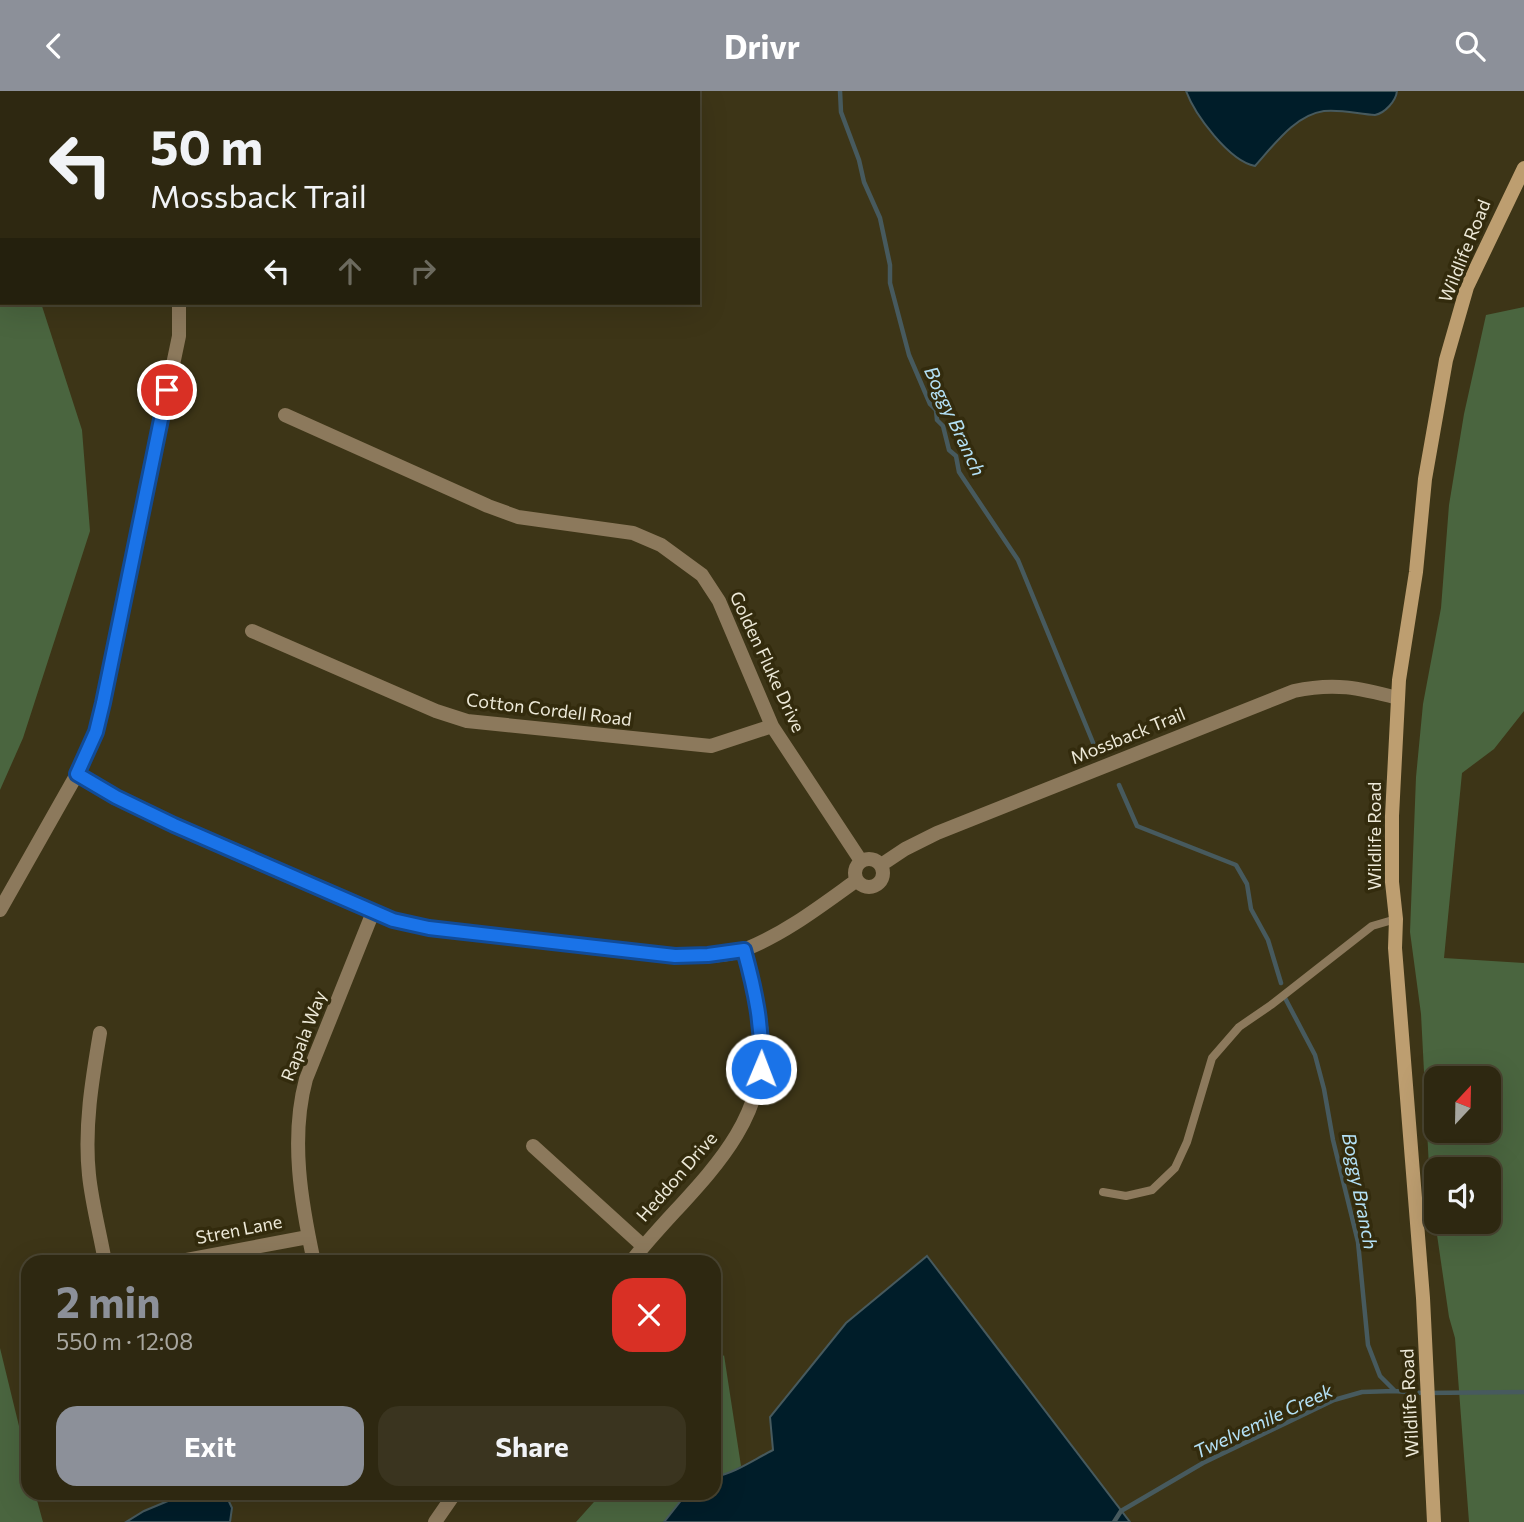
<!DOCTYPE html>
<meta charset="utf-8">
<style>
:root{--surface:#2e2811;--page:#3a341f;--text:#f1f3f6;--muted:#a7a69f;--line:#494431;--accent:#8c9099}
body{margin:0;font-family:Commissioner,sans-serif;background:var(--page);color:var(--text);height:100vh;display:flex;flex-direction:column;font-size:26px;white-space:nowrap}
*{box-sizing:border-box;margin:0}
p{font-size:23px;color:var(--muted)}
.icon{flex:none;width:38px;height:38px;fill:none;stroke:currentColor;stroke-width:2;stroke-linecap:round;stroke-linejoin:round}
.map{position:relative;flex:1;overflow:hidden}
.sheet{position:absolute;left:21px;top:1164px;width:700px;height:245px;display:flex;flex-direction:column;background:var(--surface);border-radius:21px;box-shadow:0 7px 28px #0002,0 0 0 2px var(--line)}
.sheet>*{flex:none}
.banner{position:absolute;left:0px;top:0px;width:700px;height:214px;box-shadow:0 7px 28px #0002,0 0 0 2px var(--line);background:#2e2811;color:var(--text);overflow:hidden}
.needle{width:46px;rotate:22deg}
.buttons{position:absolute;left:1424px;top:975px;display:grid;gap:14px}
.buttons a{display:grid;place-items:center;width:77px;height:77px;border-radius:14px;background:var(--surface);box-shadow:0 7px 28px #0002,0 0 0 2px var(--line);font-size:35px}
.pin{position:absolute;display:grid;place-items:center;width:60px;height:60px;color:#fff;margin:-30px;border:4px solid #fff;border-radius:50%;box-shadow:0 2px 7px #0007}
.me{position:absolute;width:77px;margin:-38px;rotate:1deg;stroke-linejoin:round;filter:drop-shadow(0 0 5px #0008)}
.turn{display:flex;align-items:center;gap:24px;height:147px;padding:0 35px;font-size:32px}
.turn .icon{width:91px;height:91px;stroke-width:2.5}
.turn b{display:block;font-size:49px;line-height:60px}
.lanes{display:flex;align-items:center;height:66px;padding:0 35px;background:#0003;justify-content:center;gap:35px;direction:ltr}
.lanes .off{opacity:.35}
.round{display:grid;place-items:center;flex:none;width:74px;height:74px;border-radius:21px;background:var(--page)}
.summary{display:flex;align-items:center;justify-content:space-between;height:119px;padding:0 35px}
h1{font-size:42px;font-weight:700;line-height:52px;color:var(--accent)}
.primary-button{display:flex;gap:14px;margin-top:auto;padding:14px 35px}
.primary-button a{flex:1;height:80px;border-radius:21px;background:var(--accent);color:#fff;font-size:28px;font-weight:700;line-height:80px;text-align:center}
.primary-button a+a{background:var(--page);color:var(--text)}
header{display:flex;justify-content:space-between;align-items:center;height:91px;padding:0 35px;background:var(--accent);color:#fff;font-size:32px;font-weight:700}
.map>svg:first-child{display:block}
.green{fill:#4a653f;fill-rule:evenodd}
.water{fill:#001d29;stroke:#475a5e;stroke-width:2}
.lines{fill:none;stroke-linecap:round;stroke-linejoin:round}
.stream{stroke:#475a5e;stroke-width:4.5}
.lane{stroke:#8c795c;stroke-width:8}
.street{stroke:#8c795c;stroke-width:14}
.secondary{stroke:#bd9e70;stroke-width:14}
.route-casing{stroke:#114b97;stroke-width:18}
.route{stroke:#1a73e8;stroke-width:12}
.labels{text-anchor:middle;stroke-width:7;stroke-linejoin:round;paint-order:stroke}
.street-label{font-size:18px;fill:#ede9d8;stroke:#332b0d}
.water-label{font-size:19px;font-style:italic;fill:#b4e1f6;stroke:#332b0d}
</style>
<header><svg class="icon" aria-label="back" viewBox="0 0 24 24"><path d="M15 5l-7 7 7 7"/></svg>Drivr<svg class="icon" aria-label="search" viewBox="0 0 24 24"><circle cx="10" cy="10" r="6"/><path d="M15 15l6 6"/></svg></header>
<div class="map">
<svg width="1524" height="1431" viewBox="0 0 1524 1431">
<rect width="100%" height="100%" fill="#3d3517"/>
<!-- green -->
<path class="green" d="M0,177L2,212H41L82,339L90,440L23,647L0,699Z
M1524,216V620L1494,658L1462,682L1444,867L1524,872V1431H1469L1455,1247L1449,1226L1430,1096L1421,923L1410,841L1416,686L1423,613L1441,517L1449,414L1464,323L1486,224ZM1437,987H1489V1040H1437ZM1489,1078V1130H1437V1078Z
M0,1257L28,1372V1402H35L43,1431H0Z
M724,1264L741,1375L730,1383L714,1386V1275Z
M602,1402H687L664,1431H576Z"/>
<!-- water -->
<path class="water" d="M277,0H386L278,2Z
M1186,0H1397C1396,10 1385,22 1375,24C1359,23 1340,18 1324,20C1295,24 1274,54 1255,75C1229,70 1195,24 1186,0Z
M927,1165L1130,1431H664L687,1402H714V1386C735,1382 753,1369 773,1359L770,1326L846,1232Z
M187,1402H225L232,1417L230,1431H126L144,1420Z"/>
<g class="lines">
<!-- stream -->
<path class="stream" d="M840,0L841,21L859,69L864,91L880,127L890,174V192L909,264L930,313L936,319L937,329L943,335L949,359L956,365L959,381L1018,469L1094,654
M1119,694L1137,735L1236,774L1247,793L1251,818L1268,849L1281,892
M1285,907L1315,964L1324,998L1333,1049L1358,1151L1368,1254L1380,1285L1394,1299
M1114,1431L1121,1420L1203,1372L1334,1309L1362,1301L1394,1300L1423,1302L1524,1301"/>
<!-- lane -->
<path class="lane" d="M1103,1101L1126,1105L1152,1099L1175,1077L1187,1051L1212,967L1239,936L1271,914L1372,835L1396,828"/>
<!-- street -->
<path class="street" d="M103,0L104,2
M144,0L145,2
M0,97L2,96
M285,324L488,415L518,426L633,442L661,454L702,484L719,510L772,635L861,770
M252,540L436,620L467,630L711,655L772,635
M77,683C171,738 273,778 373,821L393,829L429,837L675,865C697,864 725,867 746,858C786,842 822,814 857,789
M855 782a14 14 0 1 1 28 0a14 14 0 1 1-28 0Z
M881,774L905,758L937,742L1294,600C1335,591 1359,597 1398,607
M0,819L77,683L96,641L179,245V212
M100,942C92,989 84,1037 89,1084C92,1113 100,1142 105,1171
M533,1055L643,1155
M176,1171L308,1146
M314,1171C301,1111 290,1047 306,988L373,821
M631,1171C686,1100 766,1047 762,948C761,918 752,888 744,859
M435,1431L455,1402"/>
<!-- secondary -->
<path class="secondary" d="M1434,1431L1423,1207L1395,857L1396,828L1392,791V725L1399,589L1416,481L1425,388L1446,269L1467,196L1524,77"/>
</g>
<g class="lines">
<!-- route casing -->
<g class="route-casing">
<path id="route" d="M167,299L103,612L96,641L77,683L116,706L174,734L393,829L429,837L675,865L708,864L744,859C755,899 763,936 761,978"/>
</g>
<!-- route -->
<use href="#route" class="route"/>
</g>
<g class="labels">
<!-- street labels -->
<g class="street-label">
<text transform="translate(1465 160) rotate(-68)" y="6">Wildlife Road</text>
<text transform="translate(767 571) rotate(65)" y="6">Golden Fluke Drive</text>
<text transform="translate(549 619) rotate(7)" y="6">Cotton Cordell Road</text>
<text transform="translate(1128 645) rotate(-22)" y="6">Mossback Trail</text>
<text transform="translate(1375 745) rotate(-90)" y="6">Wildlife Road</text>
<text transform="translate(304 945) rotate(-69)" y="6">Rapala Way</text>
<text transform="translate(677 1086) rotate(-49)" y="6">Heddon Drive</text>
<text transform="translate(239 1139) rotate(-11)" y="6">Stren Lane</text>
<text transform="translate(1410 1312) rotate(-93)" y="6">Wildlife Road</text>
</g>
<!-- water labels -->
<g class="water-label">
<text transform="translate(955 330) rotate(65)" y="7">Boggy Branch</text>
<text transform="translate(1360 1100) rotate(79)" y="7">Boggy Branch</text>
<text transform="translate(1263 1330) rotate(-25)" y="7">Twelvemile Creek</text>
</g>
</g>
</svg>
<div class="buttons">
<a><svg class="needle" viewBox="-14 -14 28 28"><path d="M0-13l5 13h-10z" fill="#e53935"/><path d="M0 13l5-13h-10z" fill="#a7a69f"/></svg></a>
<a><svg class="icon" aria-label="sound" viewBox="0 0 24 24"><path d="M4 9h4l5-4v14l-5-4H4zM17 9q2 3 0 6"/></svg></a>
</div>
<div class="pin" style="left:167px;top:299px;background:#d93025"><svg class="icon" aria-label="arrive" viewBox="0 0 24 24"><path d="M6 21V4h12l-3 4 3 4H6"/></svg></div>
<svg class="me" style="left:761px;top:978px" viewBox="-20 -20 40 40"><circle r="17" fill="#1a73e8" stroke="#fff" stroke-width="3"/><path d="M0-11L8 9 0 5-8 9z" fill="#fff"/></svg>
<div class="banner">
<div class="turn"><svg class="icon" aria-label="left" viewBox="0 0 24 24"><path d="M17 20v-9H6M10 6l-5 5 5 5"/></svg><div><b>50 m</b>Mossback Trail</div></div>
<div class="lanes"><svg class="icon" aria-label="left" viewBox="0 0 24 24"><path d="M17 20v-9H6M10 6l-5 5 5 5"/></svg><svg class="icon off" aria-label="ahead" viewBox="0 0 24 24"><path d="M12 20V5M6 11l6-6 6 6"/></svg><svg class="icon off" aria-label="right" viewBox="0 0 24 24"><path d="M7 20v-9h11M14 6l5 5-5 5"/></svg></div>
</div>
<section class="sheet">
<div class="summary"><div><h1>2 min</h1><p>550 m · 12:08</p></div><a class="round" style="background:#d93025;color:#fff"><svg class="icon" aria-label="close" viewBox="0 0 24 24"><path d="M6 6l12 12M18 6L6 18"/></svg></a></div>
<div class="primary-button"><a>Exit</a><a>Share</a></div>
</section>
</div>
